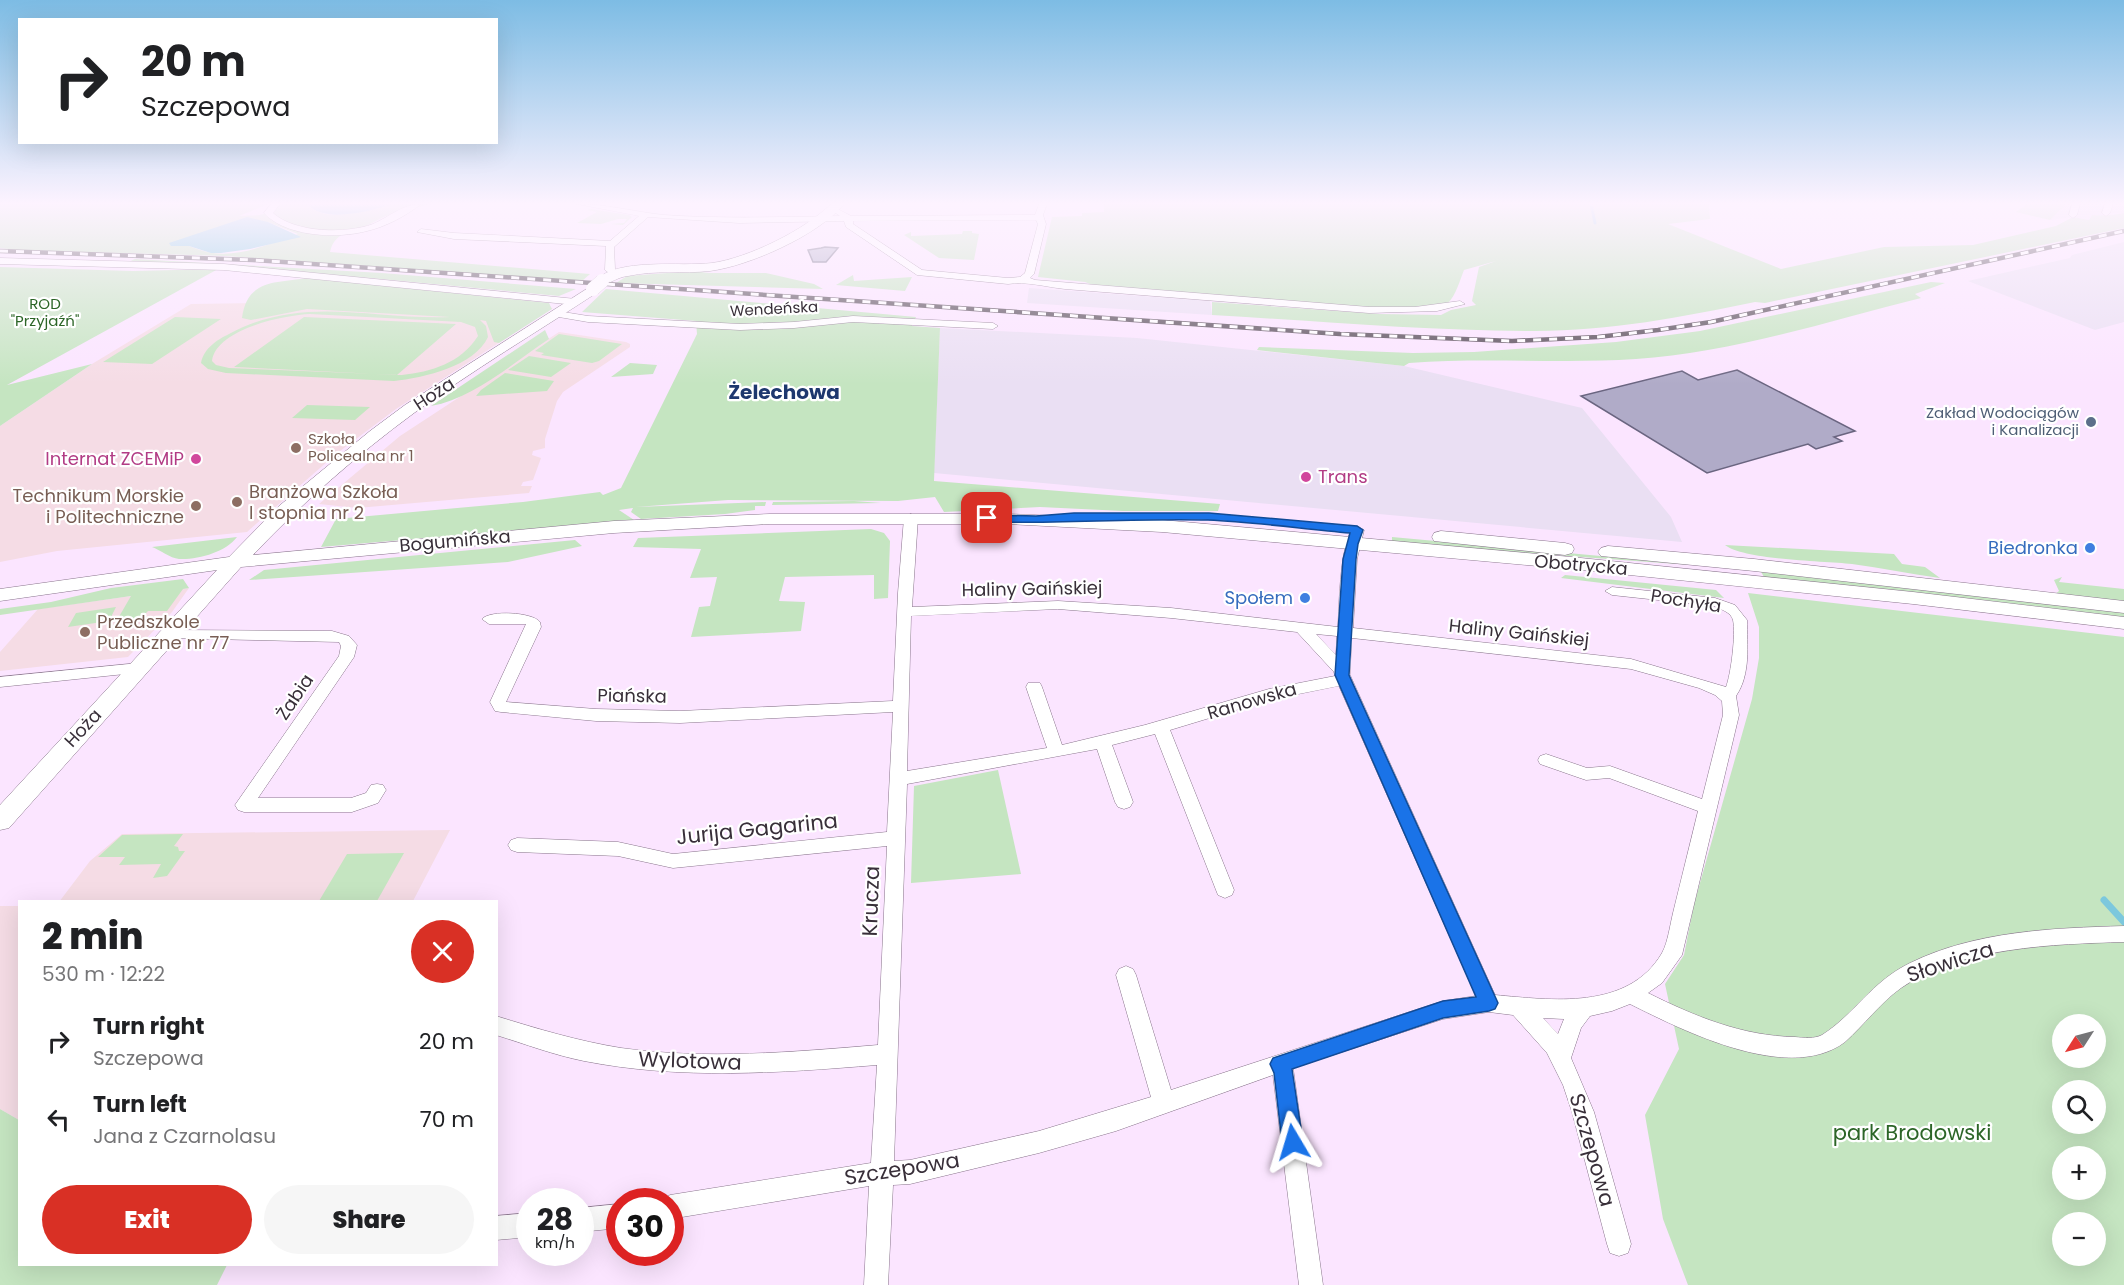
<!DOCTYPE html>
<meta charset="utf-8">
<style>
:root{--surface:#fff;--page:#f6f6f6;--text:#202124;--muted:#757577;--accent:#d93025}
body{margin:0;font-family:Poppins,sans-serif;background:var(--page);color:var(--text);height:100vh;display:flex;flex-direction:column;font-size:22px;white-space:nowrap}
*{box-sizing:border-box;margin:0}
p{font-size:20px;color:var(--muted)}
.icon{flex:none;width:33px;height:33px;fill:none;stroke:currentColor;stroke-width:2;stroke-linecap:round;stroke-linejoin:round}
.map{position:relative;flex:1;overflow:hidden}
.side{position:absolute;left:18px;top:900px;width:480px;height:366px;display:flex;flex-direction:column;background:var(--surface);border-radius:0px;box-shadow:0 6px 24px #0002}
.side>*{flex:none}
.banner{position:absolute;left:18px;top:18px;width:480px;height:126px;border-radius:0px;box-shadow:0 6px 24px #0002;background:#fff;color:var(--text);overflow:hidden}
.needle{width:39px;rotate:234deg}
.fabs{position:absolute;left:2052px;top:1014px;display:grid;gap:12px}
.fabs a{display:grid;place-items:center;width:54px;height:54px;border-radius:50%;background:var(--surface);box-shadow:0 6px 24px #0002;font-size:30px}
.speed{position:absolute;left:516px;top:1188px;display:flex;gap:12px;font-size:30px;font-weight:700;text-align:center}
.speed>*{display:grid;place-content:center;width:78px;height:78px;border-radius:50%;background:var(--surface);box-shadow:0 6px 24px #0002;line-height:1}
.speed small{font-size:15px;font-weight:400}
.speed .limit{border:9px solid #d22;background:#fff;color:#111}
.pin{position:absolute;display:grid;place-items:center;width:51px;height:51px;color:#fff;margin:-26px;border-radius:12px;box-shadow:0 3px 9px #0006}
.me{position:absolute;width:66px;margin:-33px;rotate:353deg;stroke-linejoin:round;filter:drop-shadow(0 0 4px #0008)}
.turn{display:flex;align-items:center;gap:21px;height:126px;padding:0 24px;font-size:27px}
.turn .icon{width:78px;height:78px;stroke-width:2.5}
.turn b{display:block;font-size:42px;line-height:51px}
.round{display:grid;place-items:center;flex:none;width:63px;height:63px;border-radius:32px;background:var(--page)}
.head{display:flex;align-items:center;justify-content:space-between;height:102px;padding:0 24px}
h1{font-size:36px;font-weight:800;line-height:45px}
.button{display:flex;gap:12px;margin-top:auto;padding:12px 24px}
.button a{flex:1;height:69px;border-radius:36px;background:var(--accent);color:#fff;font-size:24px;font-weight:800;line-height:69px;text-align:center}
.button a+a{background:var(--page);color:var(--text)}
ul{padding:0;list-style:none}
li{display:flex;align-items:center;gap:18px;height:78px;padding:0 24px}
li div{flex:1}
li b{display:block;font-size:22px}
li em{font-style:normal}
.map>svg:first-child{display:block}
.industrial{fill:#eadff3}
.education{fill:#f5dce5}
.green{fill:#c5e5c1;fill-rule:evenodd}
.water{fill:#7cc8dd}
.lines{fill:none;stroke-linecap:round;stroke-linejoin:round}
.stream-far1{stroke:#7cc8dd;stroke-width:3}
.stream{stroke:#7cc8dd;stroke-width:7}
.building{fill:#b0abc8;stroke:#6a6580;stroke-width:1.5}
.street-casing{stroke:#89758c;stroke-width:1}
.secondary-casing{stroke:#89758c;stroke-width:1}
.street{fill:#fff;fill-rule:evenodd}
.secondary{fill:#fff;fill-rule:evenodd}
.rail-casing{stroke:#554a56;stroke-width:4.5}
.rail{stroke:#fff;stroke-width:3;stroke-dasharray:8;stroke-linecap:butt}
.secondary-bridge-casing{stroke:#89758c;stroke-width:14;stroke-linecap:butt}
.secondary-bridge{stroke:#fff;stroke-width:14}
.route{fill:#1a73e8;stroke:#114b97;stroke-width:1.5}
.service-dot{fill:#5c6f8a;stroke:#fff;stroke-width:2}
.education-dot{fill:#8d6e63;stroke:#fff;stroke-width:2}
.hotel-dot{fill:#d1479c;stroke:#fff;stroke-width:2}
.shop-dot{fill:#3f7fe0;stroke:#fff;stroke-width:2}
.labels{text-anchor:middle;stroke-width:4.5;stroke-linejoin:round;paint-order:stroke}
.far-park-label{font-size:15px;fill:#2c6527;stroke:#fff}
.far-street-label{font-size:15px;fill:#382f39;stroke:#fff}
.far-service-label{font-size:15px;fill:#4e5e75;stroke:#fff;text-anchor:end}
.far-education-label{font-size:15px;fill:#785e54;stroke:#fff;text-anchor:start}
.street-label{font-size:18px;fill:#382f39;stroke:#fff}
.hotel-label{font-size:18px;fill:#b23c85;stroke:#fff;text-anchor:end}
.education-label{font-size:18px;fill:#785e54;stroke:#fff;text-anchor:start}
.shop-label{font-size:18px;fill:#366cbe;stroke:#fff;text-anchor:end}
.far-district-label{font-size:20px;font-weight:bold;fill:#1e386e;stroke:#fff}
.near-street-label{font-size:21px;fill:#382f39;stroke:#fff}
.near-park-label{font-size:21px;fill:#2c6527;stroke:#fff}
</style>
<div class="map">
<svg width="2124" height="1285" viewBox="0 0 2124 1285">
<rect width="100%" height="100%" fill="#fbe5ff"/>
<!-- industrial -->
<path class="industrial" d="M2066,204H2124V213H2112L2102,217L2092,215L2089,220L2073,217L2050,220Z
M2124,242V322L2095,330L1968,281L2070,258L2072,255Z
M1029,288L1210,301L1212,315L1027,303Z
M940,328L1137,338L1404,366L1582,408L1671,517L1682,542L934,473Z"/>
<!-- education -->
<path class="education" d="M355,289L553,308L396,409L336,454L247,532L57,551L0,562V426L92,364L191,304L259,303Z
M559,332L626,342L630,344V347L563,392L557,401L545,439V448L533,451L532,455L541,458L533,480L523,482L521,486H532L529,493L357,508L319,504L400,436Z
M189,588L172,612L128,657L0,671V652L38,609Z
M450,830L413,901L59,902L90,861L122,834Z
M0,906H19V1120L0,1109Z"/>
<!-- green -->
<path class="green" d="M0,204H268L239,216C262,215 262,217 281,204H307C327,226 368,208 393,204C405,203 419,204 431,204C408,210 395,210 374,222C357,232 335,229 330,252L590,274L582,281L225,256L15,250L0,248ZM268,222L298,234C272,243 241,257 213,253C205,252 197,249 189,246Z
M1104,204H1709L1710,219L1668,224L1781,269L1884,247L1973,245L2056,226L2073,217L2089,220L2092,215C2102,216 2114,215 2124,213V228L1765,303L1755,302C1683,317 1609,331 1535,331C1427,331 1320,321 1212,315V302L1380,314L1441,315L1451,310L1476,305L1472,301L1479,267L1496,261L1464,270C1460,280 1456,295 1448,303C1439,311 1388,311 1375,310C1361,309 1348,303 1334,306L1098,287L1085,282L1038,277L1052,217L1082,216V213L1104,212Z
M2027,204H2066L2050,220L2016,212Z
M591,209L629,215L632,217L623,225L611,224L624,223L627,219H618L601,224L577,223L597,212L587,210Z
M963,231H972V233L979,234L974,260L939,258L904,235L911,232V236L962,234Z
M135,259L382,273L576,289L559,296L370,278L126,263Z
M0,267L133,271L218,269L7,385L92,364L0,426Z
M694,271L709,273H766L814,284L823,289L616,283L627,276Z
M853,275L854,281L912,277L905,291L836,285Z
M308,278L549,303L552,309L499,343L494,342L486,321L480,320L486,326L488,337C475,366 423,378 394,381L226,373L208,369L201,363C204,348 217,340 229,334C303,294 372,320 450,317L307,309L251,320L242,318C247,279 276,283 308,278ZM310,314L461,322L475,327L478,336C461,363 431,372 402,375L229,368L216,365L212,361C216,329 284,315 310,314Z
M1931,282L1945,283L1915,294L1921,298C1829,321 1731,353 1636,359C1561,364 1484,357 1409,363L1404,366L1257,350L1259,347L1413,353L1474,352L1616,342L1700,331Z
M606,289L916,317L912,326L940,328L934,481L1220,504L1218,511H1123L1040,507L944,512L935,497L898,501L728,500L636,507L766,502L765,506H755V510L725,514L641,519L631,512L633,508L619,510L634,520L321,547L336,519L523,502L600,492L603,495L621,488L697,334L696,321L582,312Z
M175,317L221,319L152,364L103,362Z
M304,317L456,324L397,375L234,367Z
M545,330L549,339C513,363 474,398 431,406Z
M559,334L622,344L599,361L592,363L541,355L544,353L535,351Z
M529,356L571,363L551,377L508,370Z
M630,363L657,365L653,374L611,377Z
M505,373L554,381L547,391L476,396L481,390Z
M307,405L370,407L355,420L292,418Z
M854,501L881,503L772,505L773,502Z
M871,529L884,533L890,541L888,598L874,599V575L785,577L779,601L805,602L801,631L691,637L699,607L710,606L717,577L690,578L701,549L633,547L638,538Z
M237,537C226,552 198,560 179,559C170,558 160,550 152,547Z
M1392,537L1688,564L1690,565L1392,543Z
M575,540L582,546L508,562L249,580L264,570Z
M1725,545L1894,554L1902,564L1925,567L1940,578C1911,574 1881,568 1852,564C1824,561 1744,560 1725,545Z
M1760,570L2124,611V618L1764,577Z
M1565,575L1716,590L1724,598L1561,578Z
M2062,577L2059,582L2124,589V602L2055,594L2059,591L2054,580Z
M183,579L189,588L183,589L167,611H148L133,626L113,627L131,596L0,615V609L51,602L111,588Z
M1748,593L2124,637V1285H1688L1663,1219L1645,1115L1679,1049L1665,984L1684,955L1694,904L1752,699L1759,658V627ZM2062,1024H2096V1058H2062ZM2062,1090H2096V1124H2062ZM2062,1156H2096V1190H2062ZM2062,1222H2096V1256H2062Z
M116,607L109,621L68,627L76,613Z
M998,770L1021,874L911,883L914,786Z
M183,834L174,846L178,847L179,851H185L167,876L153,878L161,864L119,865L125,857H98L122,835Z
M404,853L377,901H319L347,854Z
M0,1109L19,1120L20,1264L227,1265L217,1285H0Z"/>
<!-- water -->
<path class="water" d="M307,204H393C370,211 324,224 307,204Z
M247,217L268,222L301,237L250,249L221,253H211L189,246H171L169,243Z"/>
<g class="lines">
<!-- stream-far1 -->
<path class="stream-far1" d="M1591,204L1595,223"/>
<!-- stream -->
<path class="stream" d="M2104,900L2124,922"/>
</g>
<!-- building -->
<path class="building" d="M821,248L825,247L838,248L826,262H813L808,250Z
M1737,370L1855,431L1834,437L1842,441L1816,449L1808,444L1707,473L1581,396L1682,371L1698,380Z"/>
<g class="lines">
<!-- street casing -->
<g class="street-casing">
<path id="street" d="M271,204H280L273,213C295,233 346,234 373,224C389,217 403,204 421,204C406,216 385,227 367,231C337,239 286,237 264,213Z
M577,204C607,204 635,212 664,215C723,219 781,217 840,216L830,209L834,207L851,216L1035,215L1039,204H1047L1043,215L1046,224L1034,274L1030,278L1035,280L1369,307H1415L1460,301L1465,304L1437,311L1369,313L1065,289C1046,287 1026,281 1008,284L917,275L846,227L844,221L739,223L648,217L614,247L615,269L621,275L616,278L605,270L606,246L454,239L417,232L421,229L454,233L610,241L639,216ZM1036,220L1038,224L1025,273L1020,277L1008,278L922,270L853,224V221Z
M2072,204H2080L2077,215L2073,218L2069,215Z
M2105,204H2113L2110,213L2106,216L2102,213Z
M0,258L224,264L576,299L581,302L576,305L224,270L0,264Z
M557,311L588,316L740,324L794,322L853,316L993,323L998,326L993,329L853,322L794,328L740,330L588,322L553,316L552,314Z
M911,514L918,518L912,607L1058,601L1171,608L1338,627C1339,609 1340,530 1357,526L1364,530L1357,559L1353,628L1631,659L1726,687C1731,674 1736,634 1733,620C1731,612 1720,609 1714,606L1612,595L1605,591L1612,587L1715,598L1735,605L1747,620C1747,645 1751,674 1736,696L1739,715L1682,955L1662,983L1648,993C1694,1016 1742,1036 1795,1037C1804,1038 1814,1039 1822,1035C1855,1014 1871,982 1910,963C1975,931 2053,928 2124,926V942C2055,944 1960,947 1901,988C1880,1003 1864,1025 1845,1042C1789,1084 1684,1031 1630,1004L1612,1011L1590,1016L1581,1028L1571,1058L1594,1112L1631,1244L1628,1253L1619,1256L1610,1253L1607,1244L1572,1112L1563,1085L1547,1053L1513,1015L1489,1012L1443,1019L1293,1068L1323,1285H1299L1273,1075L1116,1131L1039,1153L910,1184L893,1185L888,1285H864L869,1186L670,1219V1202H660L670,1195L871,1163L877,1065C779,1073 681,1080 584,1061C554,1055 525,1044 496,1035V1016C538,1029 578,1041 621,1048C706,1060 793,1052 878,1045L887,846L673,868L618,856L517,852L511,850L508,845L511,840L517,838L618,842L673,854L887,832L893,712L680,723L596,721L501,712L495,711L490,702L526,624H489L482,619C490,610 532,612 540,622L541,627L506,702L596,709L680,711L893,701L898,593L904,518ZM1058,609L1171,618L1297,632L1334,672L1335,676L1269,689L1145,725L1062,745L1042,687L1040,683H1028L1026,687L1047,748L907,771L911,616ZM1316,634L1337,636L1336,655ZM1352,638L1631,669L1699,688L1715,695L1722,701L1723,715L1702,799L1610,766L1587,768L1546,754L1540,756L1538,760L1540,764L1580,778L1586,780L1609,778L1698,811C1690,845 1681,879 1673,913C1670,925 1668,942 1662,953C1628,1011 1551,1000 1495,995L1350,675ZM1339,686L1476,996L1443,1001L1171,1090L1136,975L1133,969L1126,966L1119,969L1116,975L1151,1097L1039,1131L910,1160L894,1161L907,784L1097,749L1115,802L1118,807L1124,809L1130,807L1133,802L1112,745L1155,734L1216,890L1218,895L1225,898L1232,895L1234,890L1170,730L1269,700ZM1543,1018L1564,1019L1558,1034Z
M171,630L332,631L349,636L357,645L354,657L258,798H351L366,793L371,785L377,784L383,785L386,790L378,803L352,812H244L238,810L235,805L339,656L341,646L339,642L166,638L164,635L166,632Z
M139,663L144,664L147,668L144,672L0,687V677Z
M620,1204V1228L580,1232V1208Z
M530,1213V1237L496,1240V1216Z"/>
</g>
<!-- secondary casing -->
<g class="secondary-casing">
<path id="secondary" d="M831,204H844C819,235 749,266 710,271C683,274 655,270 628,276C618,277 611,283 602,285L595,281C617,257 681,267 712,263C748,258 805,230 831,204Z
M593,285L598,286L600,289L598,292C537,332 473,370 414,413C357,455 302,503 253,555L614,521L770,514H1007L1162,520L1571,557L1913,592L2124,617V629L1913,604L1571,569L1162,532L1007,524H770L614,533L241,567L9,828L0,830V805L217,570L0,601V589L229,557L279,506L370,431L405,405Z
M1441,531L1565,543L1572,545L1574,549L1572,553L1565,555L1434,541L1432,537L1434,533Z
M1608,546L1754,559L2124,601V613L1754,571L1601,556L1598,552L1601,548Z"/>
</g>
<!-- street -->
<use href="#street" class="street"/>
<!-- secondary -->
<use href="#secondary" class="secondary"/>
<!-- rail casing -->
<g class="rail-casing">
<path id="rail" d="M0,251L253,260L1340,334L1512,341L1598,337L1658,330L1711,322L2124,231"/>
</g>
<!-- rail -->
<use href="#rail" class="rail"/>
<!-- secondary-bridge casing -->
<g class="secondary-bridge-casing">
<path id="secondary-bridge" d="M593,289L602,281"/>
</g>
<!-- secondary-bridge -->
<use href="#secondary-bridge" class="secondary-bridge"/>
</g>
<!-- sky -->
<linearGradient id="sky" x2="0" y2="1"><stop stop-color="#7dbce4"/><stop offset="0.53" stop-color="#fdf3ff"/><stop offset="1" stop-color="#fdf3ff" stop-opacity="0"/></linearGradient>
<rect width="2124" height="384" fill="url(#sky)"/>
<!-- route -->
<path class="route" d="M1074,513H1209L1357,526L1363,530L1358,544L1356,559L1349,675L1498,1003L1495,1009L1489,1011L1443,1018L1292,1069L1303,1142L1300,1149L1293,1152L1285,1149L1282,1142L1274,1073L1270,1064L1273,1058L1443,1001L1476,997L1335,675L1343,559L1350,533C1303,529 1255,522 1208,520C1134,518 1060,524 987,522L981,518L987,515L1036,516Z"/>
<!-- markers -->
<circle class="service-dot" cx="2091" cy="422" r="6"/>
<g class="education-dot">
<circle cx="296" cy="448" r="6"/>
<circle cx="237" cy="502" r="6"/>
<circle cx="196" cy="506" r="6"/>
<circle cx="85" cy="632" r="6"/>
</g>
<g class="hotel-dot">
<circle cx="196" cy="459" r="6"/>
<circle cx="1306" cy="477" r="6"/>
</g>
<g class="shop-dot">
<circle cx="2090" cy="548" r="6"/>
<circle cx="1305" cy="598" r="6"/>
</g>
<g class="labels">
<!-- far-park labels -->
<g class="far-park-label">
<text x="45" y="309">ROD<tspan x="45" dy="17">"Przyjaźń"</tspan></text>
</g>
<!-- far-street labels -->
<g class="far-street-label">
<text transform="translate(774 309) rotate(-3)" y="5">Wendeńska</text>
</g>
<!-- far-service labels -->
<g class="far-service-label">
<text x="2079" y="418">Zakład Wodociągów<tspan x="2079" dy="17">i Kanalizacji</tspan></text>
</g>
<!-- far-education labels -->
<g class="far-education-label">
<text x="308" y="444">Szkoła<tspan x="308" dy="17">Policealna nr 1</tspan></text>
</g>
<!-- street labels -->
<g class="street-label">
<text transform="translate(434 394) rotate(-33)" y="6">Hoża</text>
<text transform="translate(455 541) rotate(-5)" y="6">Bogumińska</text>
<text transform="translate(1581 565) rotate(5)" y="6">Obotrycka</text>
<text transform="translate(1032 589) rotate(-1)" y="6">Haliny Gaińskiej</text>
<text transform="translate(1686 601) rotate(9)" y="6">Pochyła</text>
<text transform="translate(1519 633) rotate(6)" y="6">Haliny Gaińskiej</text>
<text transform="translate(632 696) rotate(1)" y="6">Piańska</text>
<text transform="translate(295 697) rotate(-56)" y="6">Żabia</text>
<text transform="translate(1252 701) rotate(-16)" y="6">Ranowska</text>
<text transform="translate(83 728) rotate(-47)" y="6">Hoża</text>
</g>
<!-- hotel labels -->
<g class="hotel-label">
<text x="184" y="465">Internat ZCEMiP</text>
<text x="1318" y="483" text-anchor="start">Trans</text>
</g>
<!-- education labels -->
<g class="education-label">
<text x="249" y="498">Branżowa Szkoła<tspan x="249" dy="21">I stopnia nr 2</tspan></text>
<text x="184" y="502" text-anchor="end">Technikum Morskie<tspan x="184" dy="21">i Politechniczne</tspan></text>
<text x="97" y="628">Przedszkole<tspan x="97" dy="21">Publiczne nr 77</tspan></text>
</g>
<!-- shop labels -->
<g class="shop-label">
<text x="2078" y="554">Biedronka</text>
<text x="1293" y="604">Społem</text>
</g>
<!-- far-district labels -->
<g class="far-district-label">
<text x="784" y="399">Żelechowa</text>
</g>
<!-- near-street labels -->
<g class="near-street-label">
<text transform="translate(757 829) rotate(-6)" y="7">Jurija Gagarina</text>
<text transform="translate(871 901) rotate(-88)" y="7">Krucza</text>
<text transform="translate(1950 962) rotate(-18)" y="7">Słowicza</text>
<text transform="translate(690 1061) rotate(2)" y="7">Wylotowa</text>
<text transform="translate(1592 1150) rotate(74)" y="7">Szczepowa</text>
<text transform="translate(902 1169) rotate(-9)" y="7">Szczepowa</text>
</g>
<!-- near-park labels -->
<g class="near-park-label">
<text x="1912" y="1140">park Brodowski</text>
</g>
</g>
</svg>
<div class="fabs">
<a><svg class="needle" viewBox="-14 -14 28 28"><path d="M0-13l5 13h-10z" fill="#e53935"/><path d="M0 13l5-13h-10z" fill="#757577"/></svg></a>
<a><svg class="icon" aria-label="search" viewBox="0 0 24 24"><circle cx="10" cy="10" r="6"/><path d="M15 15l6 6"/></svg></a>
<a>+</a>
<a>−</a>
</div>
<div class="speed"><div>28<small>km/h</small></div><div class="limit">30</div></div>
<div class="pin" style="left:987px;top:518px;background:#d93025"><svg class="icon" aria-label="arrive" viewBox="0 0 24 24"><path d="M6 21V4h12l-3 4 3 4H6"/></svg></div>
<svg class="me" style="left:1293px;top:1142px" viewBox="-20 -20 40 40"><path d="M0-17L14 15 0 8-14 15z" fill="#1a73e8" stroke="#fff" stroke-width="4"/></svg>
<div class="banner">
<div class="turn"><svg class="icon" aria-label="right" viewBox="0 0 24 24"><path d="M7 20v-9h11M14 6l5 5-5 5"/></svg><div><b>20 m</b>Szczepowa</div></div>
</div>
<section class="side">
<div class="head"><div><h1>2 min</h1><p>530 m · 12:22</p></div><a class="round" style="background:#d93025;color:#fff"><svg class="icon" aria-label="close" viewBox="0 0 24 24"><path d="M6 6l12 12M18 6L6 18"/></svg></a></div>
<ul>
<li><svg class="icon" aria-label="right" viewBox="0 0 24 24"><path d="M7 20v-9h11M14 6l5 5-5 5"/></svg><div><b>Turn right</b><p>Szczepowa</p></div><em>20 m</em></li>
<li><svg class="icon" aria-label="left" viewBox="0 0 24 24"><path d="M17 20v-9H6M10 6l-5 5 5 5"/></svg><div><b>Turn left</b><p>Jana z Czarnolasu</p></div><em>70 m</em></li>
</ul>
<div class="button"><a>Exit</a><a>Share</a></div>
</section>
</div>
